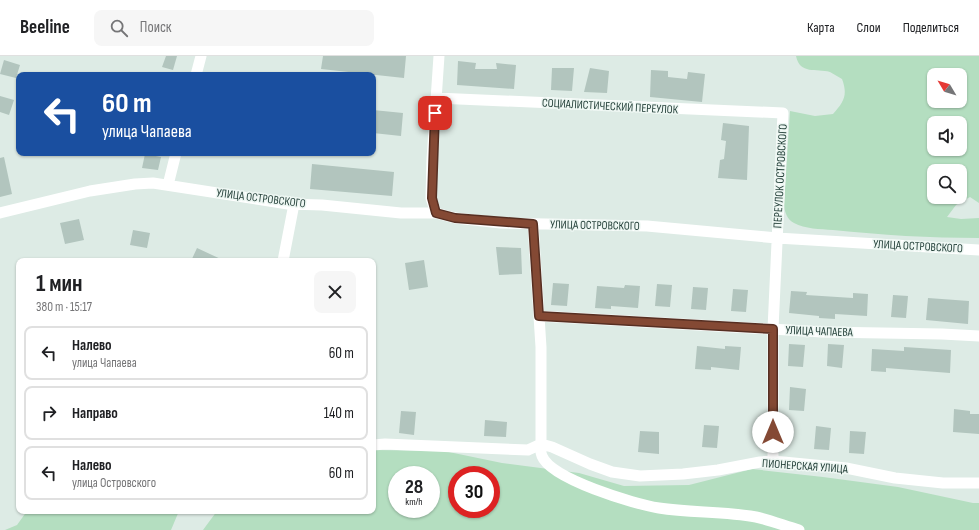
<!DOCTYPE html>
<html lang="ru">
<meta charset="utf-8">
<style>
:root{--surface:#fff;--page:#f6f6f6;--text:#202124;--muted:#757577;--line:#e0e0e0}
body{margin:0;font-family:"Sofia Sans Condensed",sans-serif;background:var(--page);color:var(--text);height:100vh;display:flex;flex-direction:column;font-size:15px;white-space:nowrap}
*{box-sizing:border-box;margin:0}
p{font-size:13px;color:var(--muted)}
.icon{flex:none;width:22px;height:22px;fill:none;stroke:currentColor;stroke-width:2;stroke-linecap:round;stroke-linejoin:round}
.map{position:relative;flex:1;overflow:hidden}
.drawer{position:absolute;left:16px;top:202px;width:360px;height:256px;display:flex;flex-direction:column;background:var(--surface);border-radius:8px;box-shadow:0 1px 3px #0004}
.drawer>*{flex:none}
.banner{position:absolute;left:16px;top:16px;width:360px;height:84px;border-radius:8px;box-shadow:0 1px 3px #0004;background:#1a4fa0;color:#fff;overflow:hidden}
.needle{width:26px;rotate:308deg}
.tools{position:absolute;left:927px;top:12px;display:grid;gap:8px}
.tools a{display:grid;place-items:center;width:40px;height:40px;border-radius:8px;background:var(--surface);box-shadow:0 1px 3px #0004;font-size:20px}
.speed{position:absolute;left:388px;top:410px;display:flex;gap:8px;font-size:20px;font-weight:700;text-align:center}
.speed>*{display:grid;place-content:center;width:52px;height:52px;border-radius:50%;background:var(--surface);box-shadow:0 1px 3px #0004;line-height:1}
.speed small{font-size:10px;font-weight:400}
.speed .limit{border:6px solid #d22;background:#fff;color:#111}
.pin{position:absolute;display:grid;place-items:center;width:34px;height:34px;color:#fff;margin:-17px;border-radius:8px;box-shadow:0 2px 6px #0006}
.me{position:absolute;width:44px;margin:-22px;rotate:0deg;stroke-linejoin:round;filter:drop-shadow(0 0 3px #0008)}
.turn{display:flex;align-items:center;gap:14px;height:84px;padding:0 20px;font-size:18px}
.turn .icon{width:52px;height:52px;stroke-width:2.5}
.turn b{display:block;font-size:28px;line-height:34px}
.round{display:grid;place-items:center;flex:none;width:42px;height:42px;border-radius:8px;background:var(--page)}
.headline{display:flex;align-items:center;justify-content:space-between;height:68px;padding:0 20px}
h1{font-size:24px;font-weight:700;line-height:30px}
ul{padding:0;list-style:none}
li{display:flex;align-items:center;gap:12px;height:54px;margin:0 8px 6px;padding:0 12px;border:2px solid var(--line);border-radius:8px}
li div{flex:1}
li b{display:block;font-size:15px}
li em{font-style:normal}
header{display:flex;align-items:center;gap:24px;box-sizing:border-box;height:56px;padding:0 20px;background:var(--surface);border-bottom:1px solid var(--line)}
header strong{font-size:19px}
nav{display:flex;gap:22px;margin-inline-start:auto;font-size:14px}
.search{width:280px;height:36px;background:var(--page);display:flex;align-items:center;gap:10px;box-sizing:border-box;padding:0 14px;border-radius:8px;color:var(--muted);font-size:15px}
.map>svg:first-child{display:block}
.green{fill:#b4dec0;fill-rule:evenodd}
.building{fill:#b2c5be}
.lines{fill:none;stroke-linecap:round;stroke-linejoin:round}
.minor{stroke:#fff;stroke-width:11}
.route-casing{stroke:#562f22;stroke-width:10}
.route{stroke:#844934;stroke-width:7}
.labels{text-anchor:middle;stroke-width:3;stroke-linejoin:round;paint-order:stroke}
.street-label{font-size:12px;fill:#1e3b34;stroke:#eef7f3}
</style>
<header>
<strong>Beeline</strong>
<div class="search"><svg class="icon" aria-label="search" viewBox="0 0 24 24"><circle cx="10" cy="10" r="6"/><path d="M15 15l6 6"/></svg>Поиск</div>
<nav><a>Карта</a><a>Слои</a><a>Поделиться</a></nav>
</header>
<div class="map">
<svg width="979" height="474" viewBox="0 0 979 474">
<rect width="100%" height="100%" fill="#ddebe5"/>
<!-- green -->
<path class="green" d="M796,0H979V147L970,141L956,149L947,161L961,163L979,162V182C930,182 881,179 833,174C820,173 805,173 794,167C787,163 785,157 784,149L790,55L815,60L833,58C844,46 848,39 842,23C838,21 834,18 830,16C816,12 800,19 796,0ZM934,19H960V45H934ZM934,67H960V93H934ZM934,115H960V141H934Z
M374,394L444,395L502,407L579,417L624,430L689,429L752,413L823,421L898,431L973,447H979V474H203L217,455H373V395ZM397,419H431V453H397ZM457,419H491V453H457Z
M27,455H179L171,474H5L17,469Z"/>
<!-- building -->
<path class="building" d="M166,0H177L173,14L162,11Z
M323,0H406L404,22L321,13Z
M4,4L20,9L16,22L0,18Z
M458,5L476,7L475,13H497L496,7L516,9L514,33L457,29Z
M552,12H574L572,35L551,34Z
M590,12L609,15L607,37L584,36Z
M651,14L668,15V21L687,23L688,16L705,18L702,46L650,41Z
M0,40L14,44L9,59L0,56Z
M373,54L403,57L401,80L373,77Z
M723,67L749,70L747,124L718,122L720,104L724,103L726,85L721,84Z
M145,98L161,101L158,114L142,112Z
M4,101L12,138L0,141V102Z
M312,108L394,116L392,140L310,133Z
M79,163L84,184L65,188L60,167Z
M133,174L150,177L147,192L130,189Z
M496,191L521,192L522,218L499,219Z
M197,192L225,205H191Z
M424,204L428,231L409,234L405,207Z
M553,227L569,228L567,250L551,249Z
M657,228L672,229L670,251L655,250Z
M625,229L640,230L638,252L611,250V253L595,252L597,230L624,232Z
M693,231L708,232L706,254L691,253Z
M733,233L748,234L746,256L731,255Z
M791,235L807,236L806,239L853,242V237L868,238L867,260L835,258V263L819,262V260L789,257Z
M893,239L908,240L906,262L891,261Z
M928,242L969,245L968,268L926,264Z
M789,288L805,289L803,311L788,310Z
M828,288L844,289L842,312L827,310Z
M697,290L725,293V290L741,291L739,314L711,311V314L695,313Z
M904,291L951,294L950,317L886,312V316L871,315L872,293L904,295Z
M790,331L806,333L804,355L789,354Z
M954,353L970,355V358H979V378L953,376Z
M401,355L416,356L414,379L399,377Z
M485,364L507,366L506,381L484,380Z
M704,369L719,370L717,392L702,391Z
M816,370L831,372L829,394L814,393Z
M640,375L659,376V398L638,396Z
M850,375L866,376L864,398L849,397Z"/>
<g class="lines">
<!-- minor -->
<path class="minor" d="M196,19L201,0
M436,42L783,57L773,273V405
M168,129L176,97
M0,157L90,135L135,128L153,127L288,148L322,149L401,157H436L455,162L501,167L647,170L777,182L979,194
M436,157L431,142L432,103L439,0
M533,168L541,291V388C541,392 540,396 542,400C551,423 634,448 659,452C691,457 724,455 756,461C770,464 785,470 799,474
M283,205L294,148
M539,260L822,276L942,278L979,280
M541,388L552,391L590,408L612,416L640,420L683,418L718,414L760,406L773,405L846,412L895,422L943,427H979
M373,389L385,388L528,394L541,388"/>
</g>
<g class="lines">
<!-- route casing -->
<g class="route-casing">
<path id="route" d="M435,57L432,142L436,157L455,162L533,168L539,260L773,273V376"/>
</g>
<!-- route -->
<use href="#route" class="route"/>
</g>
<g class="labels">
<!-- street labels -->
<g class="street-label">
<text transform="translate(610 50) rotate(3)" y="4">СОЦИАЛИСТИЧЕСКИЙ ПЕРЕУЛОК</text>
<text transform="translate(780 120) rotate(-87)" y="4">ПЕРЕУЛОК ОСТРОВСКОГО</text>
<text transform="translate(261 142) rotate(7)" y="4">УЛИЦА ОСТРОВСКОГО</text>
<text transform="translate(595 169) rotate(1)" y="4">УЛИЦА ОСТРОВСКОГО</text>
<text transform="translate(918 190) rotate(3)" y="4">УЛИЦА ОСТРОВСКОГО</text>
<text transform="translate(819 275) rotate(2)" y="4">УЛИЦА ЧАПАЕВА</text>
<text transform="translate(805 410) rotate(4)" y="4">ПИОНЕРСКАЯ УЛИЦА</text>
</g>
</g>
</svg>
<div class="tools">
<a><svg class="needle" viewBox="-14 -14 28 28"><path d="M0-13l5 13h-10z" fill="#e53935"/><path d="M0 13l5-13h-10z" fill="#757577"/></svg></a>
<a><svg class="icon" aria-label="sound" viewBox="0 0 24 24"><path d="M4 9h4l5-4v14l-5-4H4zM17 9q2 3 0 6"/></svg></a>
<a><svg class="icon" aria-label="search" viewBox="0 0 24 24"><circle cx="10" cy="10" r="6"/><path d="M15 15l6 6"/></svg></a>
</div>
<div class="speed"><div>28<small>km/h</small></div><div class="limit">30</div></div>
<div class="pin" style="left:435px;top:57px;background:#d93025"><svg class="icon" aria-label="arrive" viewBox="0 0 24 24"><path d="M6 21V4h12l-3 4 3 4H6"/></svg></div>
<svg class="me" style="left:773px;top:376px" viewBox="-20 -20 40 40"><circle r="19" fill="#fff"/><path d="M0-13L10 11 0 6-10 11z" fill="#844934"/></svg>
<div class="banner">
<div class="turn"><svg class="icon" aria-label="left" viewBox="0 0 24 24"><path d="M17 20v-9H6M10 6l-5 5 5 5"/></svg><div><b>60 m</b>улица Чапаева</div></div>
</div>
<section class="drawer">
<div class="headline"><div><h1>1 мин</h1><p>380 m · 15:17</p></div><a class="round"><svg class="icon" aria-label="close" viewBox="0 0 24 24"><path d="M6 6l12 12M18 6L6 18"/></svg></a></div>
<ul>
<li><svg class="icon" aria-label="left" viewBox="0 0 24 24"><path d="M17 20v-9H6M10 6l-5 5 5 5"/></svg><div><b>Налево</b><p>улица Чапаева</p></div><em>60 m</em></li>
<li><svg class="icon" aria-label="right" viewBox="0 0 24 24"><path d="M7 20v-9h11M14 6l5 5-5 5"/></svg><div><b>Направо</b></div><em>140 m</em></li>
<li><svg class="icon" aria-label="left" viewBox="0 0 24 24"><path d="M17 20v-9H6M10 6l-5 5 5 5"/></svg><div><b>Налево</b><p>улица Островского</p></div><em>60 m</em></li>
</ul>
</section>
</div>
